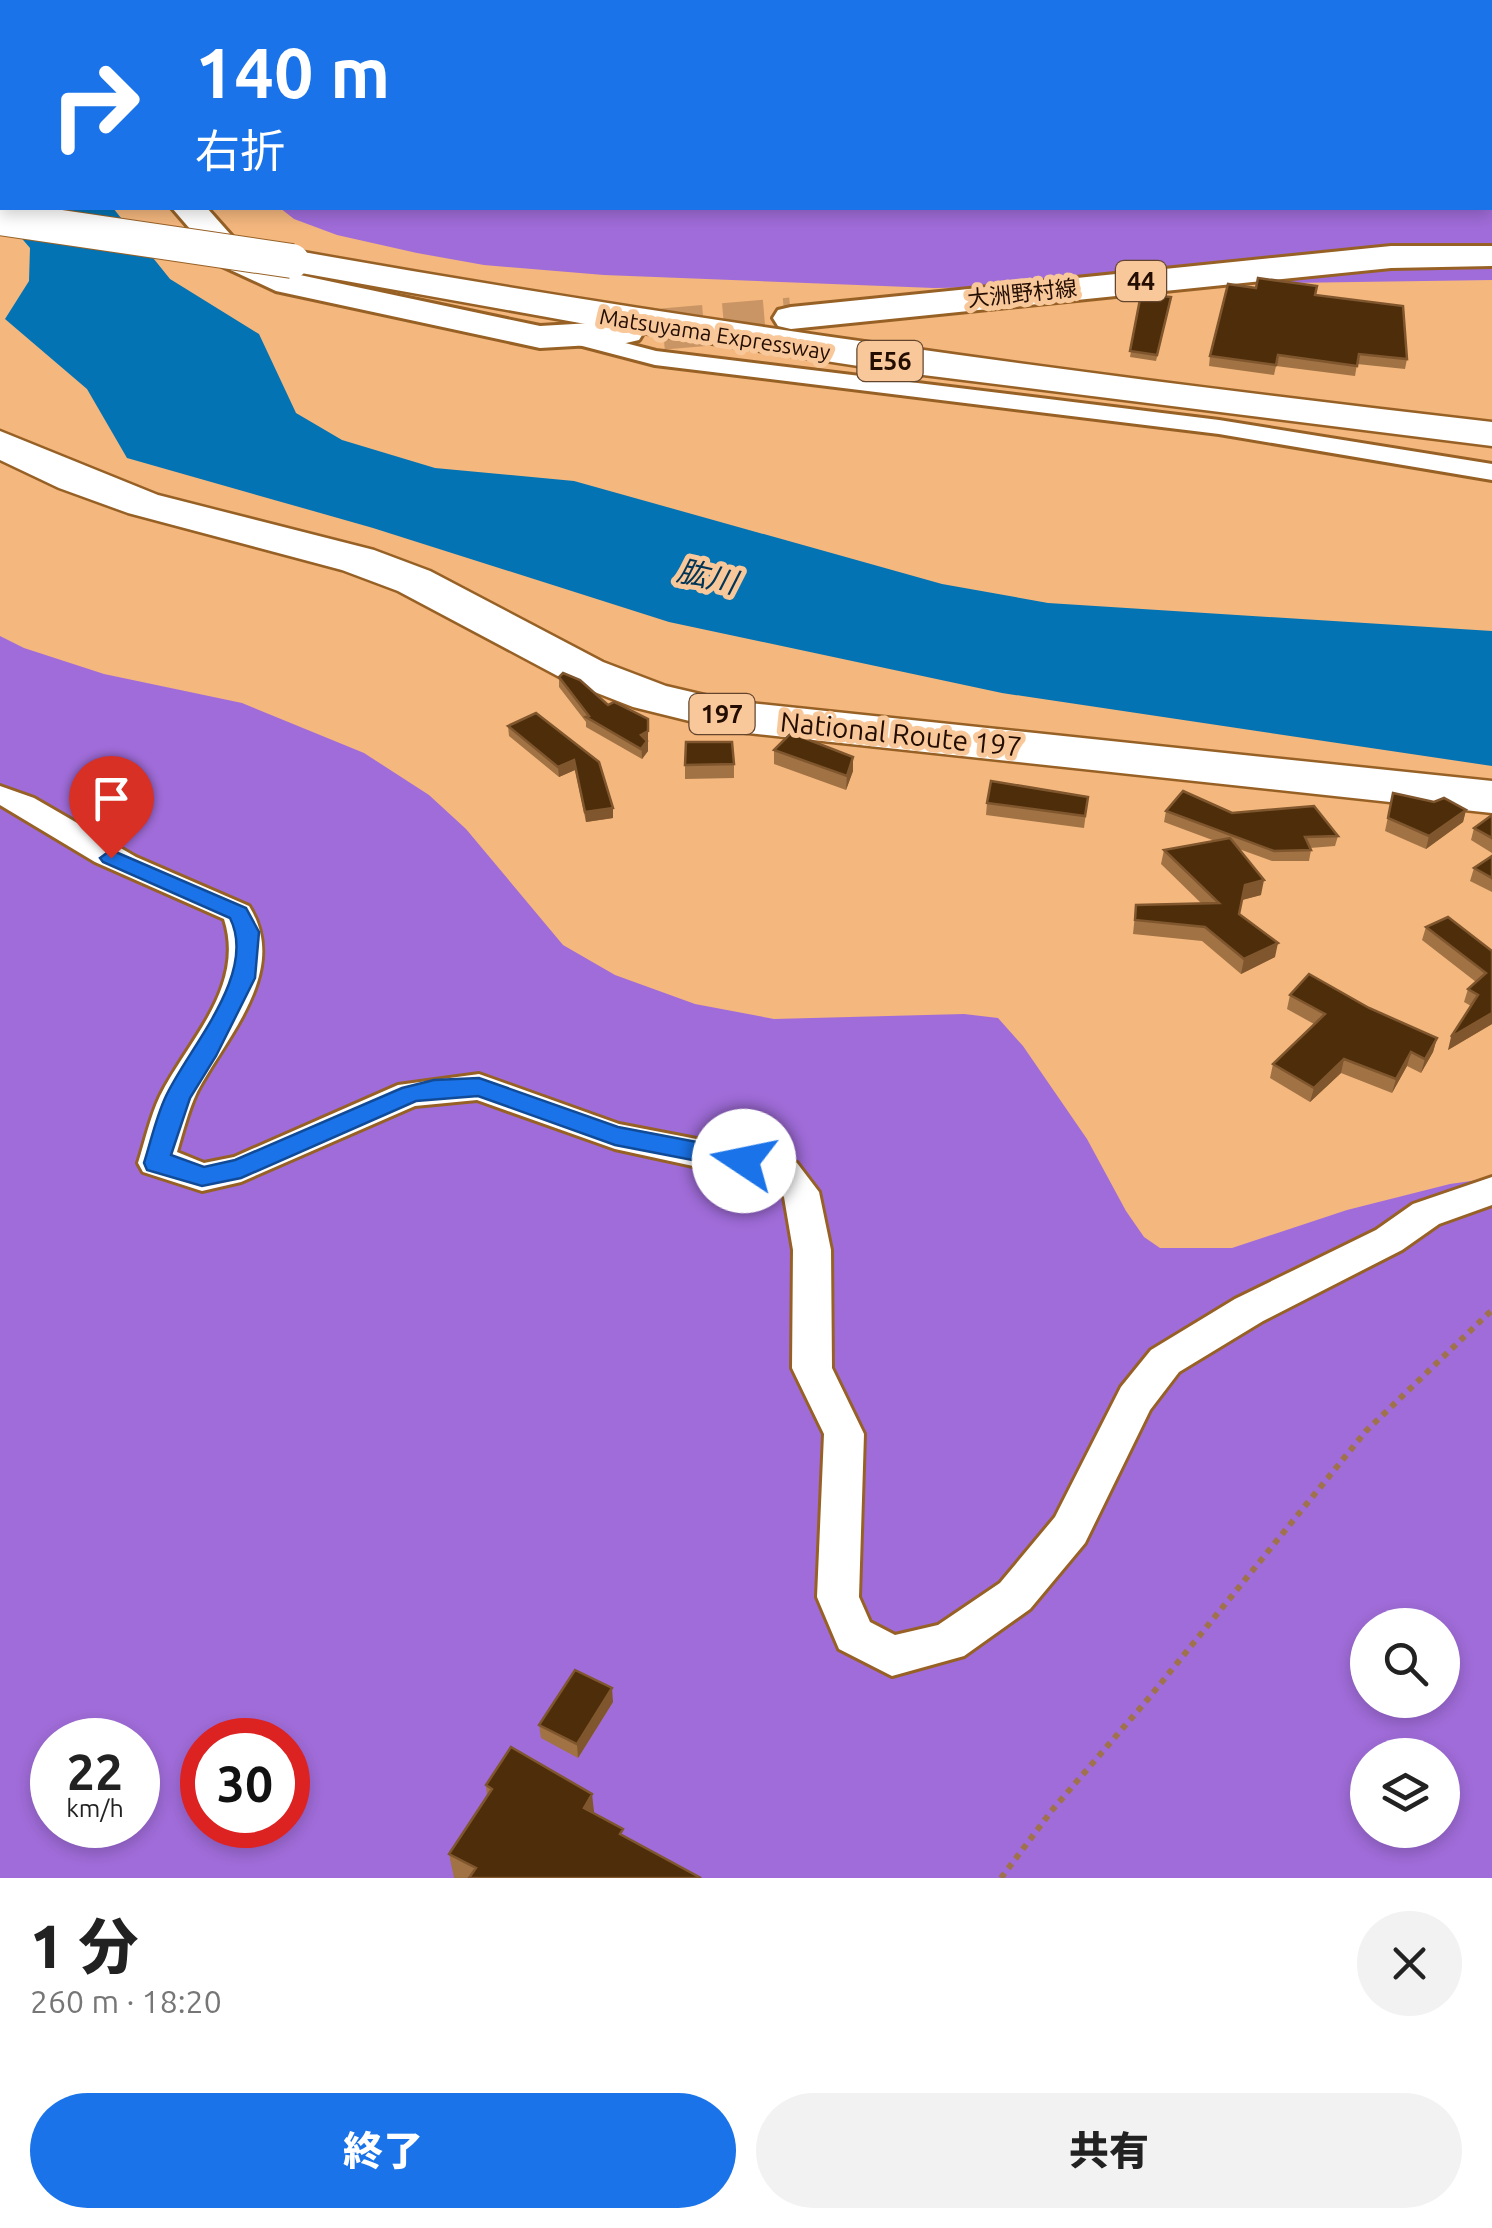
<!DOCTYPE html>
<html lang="ja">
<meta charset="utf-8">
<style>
:root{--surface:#fff;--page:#f2f2f2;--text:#222;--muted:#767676;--accent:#1a73e8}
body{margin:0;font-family:Ubuntu,"Noto Sans JP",sans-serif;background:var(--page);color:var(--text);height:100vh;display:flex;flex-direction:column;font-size:38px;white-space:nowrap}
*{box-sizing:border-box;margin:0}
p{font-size:32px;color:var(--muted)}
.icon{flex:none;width:55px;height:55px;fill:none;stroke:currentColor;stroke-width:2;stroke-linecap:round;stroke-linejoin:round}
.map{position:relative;height:1878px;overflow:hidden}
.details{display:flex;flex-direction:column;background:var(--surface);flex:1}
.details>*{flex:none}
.guide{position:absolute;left:0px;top:0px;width:1492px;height:210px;box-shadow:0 5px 15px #0003;background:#1a73e8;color:#fff;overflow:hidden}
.fabs{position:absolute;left:1350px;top:1608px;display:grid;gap:20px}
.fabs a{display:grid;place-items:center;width:110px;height:110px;border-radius:50%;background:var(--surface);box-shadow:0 5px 15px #0003;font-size:50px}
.speed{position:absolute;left:30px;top:1718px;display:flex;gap:20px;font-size:50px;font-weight:700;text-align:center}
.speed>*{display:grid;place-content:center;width:130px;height:130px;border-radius:50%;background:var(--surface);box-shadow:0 5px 15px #0003;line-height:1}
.speed small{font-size:25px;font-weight:400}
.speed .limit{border:15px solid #d22;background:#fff;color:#111}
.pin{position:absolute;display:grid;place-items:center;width:85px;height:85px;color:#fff;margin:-102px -42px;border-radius:50% 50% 50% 0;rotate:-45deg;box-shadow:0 0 10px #0007}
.pin .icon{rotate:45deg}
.me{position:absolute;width:110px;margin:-55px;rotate:281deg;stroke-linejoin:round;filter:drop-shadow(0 0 8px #0008)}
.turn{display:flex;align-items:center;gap:35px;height:210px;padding:0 30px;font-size:45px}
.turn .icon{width:130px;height:130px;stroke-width:2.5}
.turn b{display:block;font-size:70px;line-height:85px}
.round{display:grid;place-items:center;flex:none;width:105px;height:105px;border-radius:52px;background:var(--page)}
.summary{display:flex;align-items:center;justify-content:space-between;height:170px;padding:0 30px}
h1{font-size:60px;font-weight:800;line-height:75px}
.button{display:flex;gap:20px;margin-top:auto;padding:20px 30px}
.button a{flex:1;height:115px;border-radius:60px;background:var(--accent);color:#fff;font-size:40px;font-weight:800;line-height:115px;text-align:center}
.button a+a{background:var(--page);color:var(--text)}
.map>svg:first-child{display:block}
.forest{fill:#a06cd9;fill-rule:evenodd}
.water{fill:#0373b3}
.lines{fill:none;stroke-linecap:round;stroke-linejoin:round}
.primary-tunnel{stroke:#ca9565;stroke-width:41;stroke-dasharray:41 20;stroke-linecap:butt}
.street-casing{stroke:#976126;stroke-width:6}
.primary-casing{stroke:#976126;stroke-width:6}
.highway-casing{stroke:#976126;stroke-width:5}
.path{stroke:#9f724b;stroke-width:6;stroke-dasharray:6 6;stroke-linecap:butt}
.street{fill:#fff;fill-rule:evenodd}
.primary{fill:#fff;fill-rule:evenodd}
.highway{fill:#fff;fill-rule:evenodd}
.highway-bridge-casing{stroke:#976126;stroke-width:36;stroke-linecap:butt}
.highway-bridge{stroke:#fff;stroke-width:34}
.wall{fill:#a07244}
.shaded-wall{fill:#7f562d}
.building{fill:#4d2d0a;stroke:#7f562d;stroke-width:2.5}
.route{fill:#1a73e8;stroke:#114b97;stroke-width:2.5}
.labels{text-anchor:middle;stroke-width:10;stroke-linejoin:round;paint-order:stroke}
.far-street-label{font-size:22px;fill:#230d00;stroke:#f9c89a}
.shield{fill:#f9c89a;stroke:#63452e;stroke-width:2.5}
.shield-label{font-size:25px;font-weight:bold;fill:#230d00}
.street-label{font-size:28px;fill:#230d00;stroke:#f9c89a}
.water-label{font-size:30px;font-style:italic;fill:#013556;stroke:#f9c89a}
</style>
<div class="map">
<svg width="1492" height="1878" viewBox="0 0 1492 1878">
<rect width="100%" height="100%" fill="#f4b77e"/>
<!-- forest -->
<path class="forest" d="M310,0H1492V280L934,288L604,275L484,265L417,253L337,235L294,219L280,208H1490V2H307Z
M0,636L24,648L104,674L242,703L364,753L429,795L466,829L563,945L615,975L695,1004L774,1019L964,1014L998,1018L1023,1046L1087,1139L1126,1211L1144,1237L1160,1248H1232L1347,1210L1450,1184L1492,1178V1878H0ZM1368,1625H1442V1700H1368ZM52,1740H138V1825H52ZM202,1740H288V1825H202ZM1368,1755H1442V1830H1368Z"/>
<!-- water -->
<path class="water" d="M0,121L2,208H113L170,279L259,334L296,413L342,440L435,468L574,481L942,584L1048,603L1492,631V766L1002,693L669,622L373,528L127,458L87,389L5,319L29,281L30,248L0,213Z"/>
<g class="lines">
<!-- primary-tunnel -->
<path class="primary-tunnel" d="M663,329L791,318"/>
<!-- street casing -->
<g class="street-casing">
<path id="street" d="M1452,0H1484L1486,2H1454Z
M579,331L656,351L1219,420L1492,464V480L1219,434L655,365L571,343L568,338L571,333Z
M0,786L34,798L136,857L249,906C290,971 226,1037 197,1092C188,1111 183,1132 177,1152L204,1163L234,1157L398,1085L479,1074L619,1124L743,1148L797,1163L819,1192L831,1250L832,1368L864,1434L859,1597L870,1622L895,1635L938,1625L1000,1583L1055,1517L1121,1387L1151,1350L1235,1299L1376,1230L1413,1204L1492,1177V1205L1439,1224L1402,1250L1263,1321L1179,1372L1150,1410L1085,1543L1030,1609L964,1656L892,1676L839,1649L817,1597L824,1434L792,1368L793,1250L784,1197L771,1183L615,1149L477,1100L415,1106L241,1182L202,1191L143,1172L138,1163C145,1141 150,1117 160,1096C188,1040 246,987 224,919L95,862L0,805Z"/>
</g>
<!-- primary casing -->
<g class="primary-casing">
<path id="primary" d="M0,68H2V86H0Z
M172,208H207L246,252L300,275L540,326L626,321L639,324L644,332L639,340L626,343L540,348L276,291L222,266Z
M1391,246H1492V266L1391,268L791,329L778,326L773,318L778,310L791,307Z"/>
</g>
<!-- highway casing -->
<g class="highway-casing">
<path id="highway" d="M292,250C690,321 1090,376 1492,422V446L891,371L591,325L279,269L274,261L279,253Z
M0,431L158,495L374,550L430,571L603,662L666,686L730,701L1492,781V813L730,731L633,707L569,682L398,591L342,570L128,513L59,488L0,460Z"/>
</g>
<!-- path -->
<path class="path" d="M1001,1878L1053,1809L1148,1699L1366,1431L1492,1310"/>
<!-- street -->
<use href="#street" class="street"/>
<!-- primary -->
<use href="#primary" class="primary"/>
<!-- highway -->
<use href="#highway" class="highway"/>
<!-- highway-bridge casing -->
<g class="highway-bridge-casing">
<path id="highway-bridge" d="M0,218L292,261"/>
</g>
<!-- highway-bridge -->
<use href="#highway-bridge" class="highway-bridge"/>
</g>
<!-- wall -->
<path class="wall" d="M1141,294L1171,297L1156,361L1130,357Z
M1315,295L1407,359L1405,369L1357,364L1355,376L1276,366L1274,375L1209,366L1210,356Z
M559,677L608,705L648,719V751L642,759L586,727V722L559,687Z
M536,713L613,808V818L586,822L575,770L559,777L509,736L508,726Z
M774,750L853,771L846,790L774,764Z
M734,764V778L685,779V765Z
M1393,793L1466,810L1463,822L1426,849L1385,831Z
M1088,797L1084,828L986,815L987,803Z
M1166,811L1232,813L1338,836L1335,846L1310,848L1311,850L1309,861H1272L1239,849L1261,895L1242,900L1239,915L1275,957L1241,974L1202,941L1133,934L1136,905L1202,904L1161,864L1164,850L1215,841L1164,822Z
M1492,815V853L1471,840L1474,828Z
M1492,856V892L1470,881L1474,868Z
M1426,927L1492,951V1024L1448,1050L1471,1006L1464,1002L1468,989L1476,982L1422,940Z
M1290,995L1369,1008L1437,1038L1433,1052L1421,1073L1407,1066L1392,1093L1341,1073L1310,1102L1270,1078L1273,1064L1314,1024L1287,1009Z
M613,1702L578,1758L541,1738L539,1725Z
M486,1785L594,1813L624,1836L701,1878H454L449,1854L487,1796Z"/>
<!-- shaded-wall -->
<path class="shaded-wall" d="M648,731V751L642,759L641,735Z
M853,757V771L846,790L847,776Z
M574,760L575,770L559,777L558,767Z
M613,808V818L586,822L585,812Z
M1466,810L1463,822L1426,849L1429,836Z
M1264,880L1261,895L1242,900L1245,885Z
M1278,943L1275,957L1241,974L1244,959Z
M1492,1013V1024L1448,1050L1451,1037Z
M1437,1038L1433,1052L1421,1073L1425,1059Z
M1411,1052L1407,1066L1392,1093L1396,1079Z
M1344,1059L1341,1073L1310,1102L1314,1088Z
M612,1688L613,1702L578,1758L577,1744Z
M592,1794L595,1820L584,1808Z"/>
<!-- building -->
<path class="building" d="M1258,278L1317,286L1315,295L1403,306L1407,359L1359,354L1357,366L1278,355L1276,365L1210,356L1228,284L1256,288Z
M1141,294L1171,297L1157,355L1130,351Z
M563,673L580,680L608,705L614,702L648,719V731L641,735L647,741L641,749L586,717L589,716L559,677Z
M536,713L599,762L613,808L585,812L574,760L558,767L508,726Z
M791,733L853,757L847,776L774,750Z
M686,742H732L734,764L685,765Z
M991,781L1088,797L1085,816L987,803Z
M1183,791L1232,813L1314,806L1338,836L1305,837L1311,850L1274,851L1166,811Z
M1393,793L1434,802L1444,798L1466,810L1429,836L1388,818Z
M1492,815V838L1474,828Z
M1230,838L1264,880L1245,885L1239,914L1278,943L1244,959L1205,927L1135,920L1136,905L1219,903L1164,850Z
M1492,856V878L1474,868Z
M1448,917L1492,951V1013L1451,1037L1478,995L1468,989L1486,973L1426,927Z
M1309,974L1369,1008L1437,1038L1425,1059L1411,1052L1396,1079L1344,1059L1314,1088L1273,1064L1325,1014L1290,995Z
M575,1670L612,1688L577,1744L539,1725Z
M511,1747L592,1794L584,1808L623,1829L620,1834L701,1878H469L476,1868L449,1854L492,1789L486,1785Z"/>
<!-- route -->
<path class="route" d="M111,850L246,908L259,932L255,978L216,1056L190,1098L171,1155L204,1167L235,1160L402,1088L434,1080L479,1078L618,1127L744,1151L752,1154L756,1161L752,1167L744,1170L615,1145L478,1096L416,1101L241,1178L202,1186L147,1170L144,1163C151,1141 156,1117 166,1096C189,1047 258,974 230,918L103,862L100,858Z"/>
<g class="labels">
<!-- far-street labels -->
<g class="far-street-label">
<text transform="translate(1022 293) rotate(-6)" y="8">大洲野村線</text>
<text transform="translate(715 334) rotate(9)" y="8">Matsuyama Expressway</text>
</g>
<!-- shield labels -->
<g class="shield">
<rect x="1116" y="261" width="50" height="40" rx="8"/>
<rect x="857.5" y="341" width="65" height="40" rx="8"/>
<rect x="689.5" y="694" width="65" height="40" rx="8"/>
</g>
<g class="shield-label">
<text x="1141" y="290">44</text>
<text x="890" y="370">E56</text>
<text x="722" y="723">197</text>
</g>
<!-- street labels -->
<g class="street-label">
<text transform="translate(901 734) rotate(6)" y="10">National Route 197</text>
</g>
<!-- water labels -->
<g class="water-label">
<text transform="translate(707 577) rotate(13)" y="10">肱川</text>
</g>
</g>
</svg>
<div class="fabs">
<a><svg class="icon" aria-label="search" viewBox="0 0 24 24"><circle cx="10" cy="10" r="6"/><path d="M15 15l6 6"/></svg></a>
<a><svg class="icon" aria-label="layers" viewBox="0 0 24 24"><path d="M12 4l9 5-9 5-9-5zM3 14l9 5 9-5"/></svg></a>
</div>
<div class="speed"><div>22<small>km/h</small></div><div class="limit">30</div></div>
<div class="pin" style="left:111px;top:858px;background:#d93025"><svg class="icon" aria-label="arrive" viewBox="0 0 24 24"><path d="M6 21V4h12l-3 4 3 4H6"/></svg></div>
<svg class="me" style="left:744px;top:1161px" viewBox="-20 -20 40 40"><circle r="19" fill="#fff"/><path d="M0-13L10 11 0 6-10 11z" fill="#1a73e8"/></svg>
<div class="guide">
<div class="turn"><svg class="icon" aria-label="right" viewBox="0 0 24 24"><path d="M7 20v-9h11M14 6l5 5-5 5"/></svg><div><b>140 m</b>右折</div></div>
</div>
</div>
<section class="details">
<div class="summary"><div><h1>1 分</h1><p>260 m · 18:20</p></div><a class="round"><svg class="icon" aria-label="close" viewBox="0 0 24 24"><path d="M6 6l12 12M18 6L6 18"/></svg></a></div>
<div class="button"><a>終了</a><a>共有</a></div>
</section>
